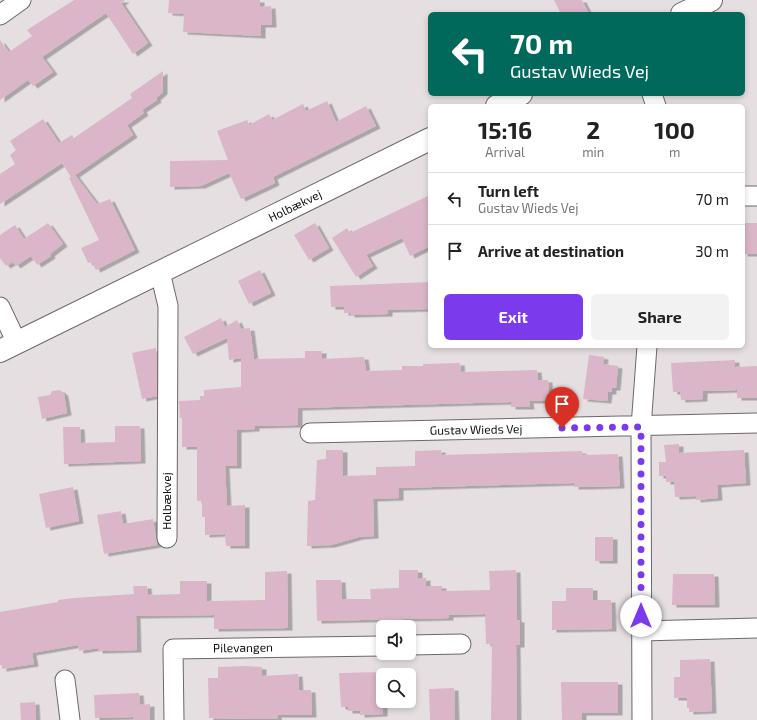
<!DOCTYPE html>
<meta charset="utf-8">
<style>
:root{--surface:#fff;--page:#f2f2f2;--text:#222;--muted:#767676;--line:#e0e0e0;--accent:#7c3aed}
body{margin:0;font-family:"Exo 2",sans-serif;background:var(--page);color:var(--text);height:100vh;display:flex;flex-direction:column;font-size:15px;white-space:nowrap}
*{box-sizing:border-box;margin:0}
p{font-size:13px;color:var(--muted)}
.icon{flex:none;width:22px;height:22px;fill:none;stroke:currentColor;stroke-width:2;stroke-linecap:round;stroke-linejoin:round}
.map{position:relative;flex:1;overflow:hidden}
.sheet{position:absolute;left:428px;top:104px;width:317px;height:244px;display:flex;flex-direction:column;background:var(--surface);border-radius:6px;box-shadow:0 2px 6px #0003}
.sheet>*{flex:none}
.guide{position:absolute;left:428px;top:12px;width:317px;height:84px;border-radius:6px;box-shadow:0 2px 6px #0003;background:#00695c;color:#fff;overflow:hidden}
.buttons{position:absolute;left:376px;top:620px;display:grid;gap:8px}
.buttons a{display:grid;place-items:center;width:40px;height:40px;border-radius:6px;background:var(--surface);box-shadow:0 2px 6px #0003;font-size:20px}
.pin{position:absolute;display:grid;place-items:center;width:34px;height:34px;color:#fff;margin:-41px -17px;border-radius:50% 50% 50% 0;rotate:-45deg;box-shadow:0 0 4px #0007}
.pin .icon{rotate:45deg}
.me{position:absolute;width:44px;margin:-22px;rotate:0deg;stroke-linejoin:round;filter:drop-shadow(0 0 3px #0008)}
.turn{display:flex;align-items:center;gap:14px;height:84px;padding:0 16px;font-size:18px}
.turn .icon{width:52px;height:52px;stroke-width:2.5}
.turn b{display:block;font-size:28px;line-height:34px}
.eta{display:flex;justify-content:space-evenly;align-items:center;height:68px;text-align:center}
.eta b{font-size:24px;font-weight:700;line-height:28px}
.button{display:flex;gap:8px;margin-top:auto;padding:8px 16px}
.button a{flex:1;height:46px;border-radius:6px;background:var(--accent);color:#fff;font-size:16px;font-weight:700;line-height:46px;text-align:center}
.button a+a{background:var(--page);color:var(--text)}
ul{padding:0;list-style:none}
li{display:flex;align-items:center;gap:12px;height:52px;padding:0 16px;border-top:1px solid var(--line)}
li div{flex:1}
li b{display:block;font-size:15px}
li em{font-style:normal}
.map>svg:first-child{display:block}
.building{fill:#dab6c8;filter:url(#shadow)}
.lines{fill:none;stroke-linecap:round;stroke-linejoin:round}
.minor-casing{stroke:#6d676a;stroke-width:21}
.secondary-casing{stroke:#6d676a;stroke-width:24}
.minor{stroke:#fff;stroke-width:19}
.secondary{stroke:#fff;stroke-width:22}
.route{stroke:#7c3aed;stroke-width:7;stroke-dasharray:0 12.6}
.labels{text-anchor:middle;stroke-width:3.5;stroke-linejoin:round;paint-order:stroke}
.street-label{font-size:12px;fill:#100d0f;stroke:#fff}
</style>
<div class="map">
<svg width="757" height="720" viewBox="0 0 757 720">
<defs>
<filter id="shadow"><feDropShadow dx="4.5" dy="2.5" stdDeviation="0" flood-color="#0004"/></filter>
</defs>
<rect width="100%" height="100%" fill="#e6dfe2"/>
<!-- building -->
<path class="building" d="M74,0H125L121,3L148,43L133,54L106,13L42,57L53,72L33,86L28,80L0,100V40L9,52L32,36L27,30Z
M169,0H260V7L271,6L272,25H261V36L183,32L184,14L168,13Z
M554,0H582L589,14H561Z
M163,71V92L156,98L157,100L142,110L144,113L127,125L133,135L75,175L97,204L110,199L135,250L96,270L92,262L88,263L81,248L99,240L69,178L71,177L62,163L0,204V174L15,164L10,155L16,150L10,141L43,119L59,143L72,135L74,138L132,98L130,94Z
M327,101L336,122L366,106L376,126L273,177L275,183L241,199L229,173L201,186L170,187V161L228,160L217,131L247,120L249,125L269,114L272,120L303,104L306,111Z
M430,195V246L410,256L402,238L366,255L373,266L356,277L332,238L347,228L350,233Z
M48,223L63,244L50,254L51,256L37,265L31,256L16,266L13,262L6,266L0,258V235L15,225L24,239Z
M315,223L329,248L309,260L294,235Z
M743,223H757V254H743Z
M260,270L271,293L249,304L238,281Z
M430,282V309L388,310V314L350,315V313H344V307H331L330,286Z
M221,318L225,327L237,320L241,329L250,328L254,359L305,358V351H322V359L364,357L366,371L402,370V366H423V364L460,363L461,372L537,370L538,380H548L549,401H529L530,407H511V402L298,408V425L255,426V429L237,430V466H225L227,506L245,505V546H226L225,534L205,535V517H202V501H197V447H182V418H180L179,401L200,400V396H204V390L241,387V358L229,360L227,338L193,354L184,337Z
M156,348L157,396L142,399L132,353Z
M589,355L604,357L603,364L618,366L616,388H612V392H608L607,401L583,399Z
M735,360V367L757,366V398H737V390L703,391V399L681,400L680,392H673L671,363Z
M60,390L64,394L67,413L42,419L38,397L50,395L52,391Z
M115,426H140L141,461L64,464L63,427H80L81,443L115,442Z
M679,444V453L744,450L746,483L717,485L718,498L696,500V496L675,497L674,482H666V476H659V462H666L664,445Z
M326,450H343V476L376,475V467L415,466V451L441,450L442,455L582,451L583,455L618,454L620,486L583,487H574V483L399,488V498L373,499L374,536L359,537L331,545L307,546L308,501L315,500L317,460L326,459Z
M73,487L79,521L46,528L39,494Z
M121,511L123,524L153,519L157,545L104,554L97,515Z
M595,537H613V561H595Z
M399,570H418V579L426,578V586H442V591L490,590L489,571L516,570L517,620H520V645H516L517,720H491L492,644H486L485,614L449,615V618L317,621L316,580H341L342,599H371L370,589L399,588Z
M287,571L288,628L214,629V615L136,616L137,650L98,651V648L79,651L78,645L32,653L34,664L2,669V665H0V612L58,602V600L74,598L134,594L133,586H147L148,595L180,594V581H207V601L265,600V572Z
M673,574H714L715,605H672Z
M566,588H593V600H611L612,629L552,630V601H566Z
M710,659L712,711L689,712V708H687V698H674V677H680V660Z
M246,666L262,667V676L298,674L299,690H311L312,715H277L278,719L209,718L208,678H218V667Z
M383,672V714L360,715V711H348V707H341L339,673Z
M561,682H618V713H582V720H562Z
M454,688L455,720H430L429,689Z
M139,693L140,705L150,704V720H133V717L95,718L94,695Z
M35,702L36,720H21L20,703Z"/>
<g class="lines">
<!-- minor casing -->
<g class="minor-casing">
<path id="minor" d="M0,15L21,0
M652,94L656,106
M743,196H757
M160,272L168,306L167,538
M0,307L17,343
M310,433L757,423
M641,631L757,628
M409,645L461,644
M65,680L70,720
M174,720L173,649L383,646
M642,720L641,427L647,346"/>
</g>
<!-- secondary casing -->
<g class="secondary-casing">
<path id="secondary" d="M682,14L711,0
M497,106L521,94
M0,351L430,139"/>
</g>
<!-- minor -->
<use href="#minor" class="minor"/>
<!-- secondary -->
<use href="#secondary" class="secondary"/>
</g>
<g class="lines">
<!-- route -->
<path class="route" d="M562,428L641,427V616"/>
</g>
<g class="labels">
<!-- street labels -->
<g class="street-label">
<text transform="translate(295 206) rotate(-26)" y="4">Holbækvej</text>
<text transform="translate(476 430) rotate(-1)" y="4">Gustav Wieds Vej</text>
<text transform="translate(167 501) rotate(-90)" y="4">Holbækvej</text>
<text transform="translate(243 648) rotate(-1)" y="4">Pilevangen</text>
</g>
</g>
</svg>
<div class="buttons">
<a><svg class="icon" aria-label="sound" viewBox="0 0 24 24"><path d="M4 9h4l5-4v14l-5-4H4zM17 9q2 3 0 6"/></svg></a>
<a><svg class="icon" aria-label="search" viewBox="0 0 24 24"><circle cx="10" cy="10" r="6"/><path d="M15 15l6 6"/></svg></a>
</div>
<div class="pin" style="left:562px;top:428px;background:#d93025"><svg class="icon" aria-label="arrive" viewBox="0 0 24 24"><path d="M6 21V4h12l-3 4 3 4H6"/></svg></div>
<svg class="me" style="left:641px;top:616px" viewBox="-20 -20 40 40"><circle r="19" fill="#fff"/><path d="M0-13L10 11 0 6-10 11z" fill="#7c3aed"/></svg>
<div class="guide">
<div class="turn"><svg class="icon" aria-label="left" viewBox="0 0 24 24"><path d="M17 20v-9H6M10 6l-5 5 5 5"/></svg><div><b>70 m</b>Gustav Wieds Vej</div></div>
</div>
<section class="sheet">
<div class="eta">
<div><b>15:16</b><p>Arrival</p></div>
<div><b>2</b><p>min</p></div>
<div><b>100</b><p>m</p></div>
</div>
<ul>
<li><svg class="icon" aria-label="left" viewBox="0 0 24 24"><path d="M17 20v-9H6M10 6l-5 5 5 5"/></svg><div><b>Turn left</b><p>Gustav Wieds Vej</p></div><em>70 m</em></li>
<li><svg class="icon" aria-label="arrive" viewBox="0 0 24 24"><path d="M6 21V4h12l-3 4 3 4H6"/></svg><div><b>Arrive at destination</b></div><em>30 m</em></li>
</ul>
<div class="button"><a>Exit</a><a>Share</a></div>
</section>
</div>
